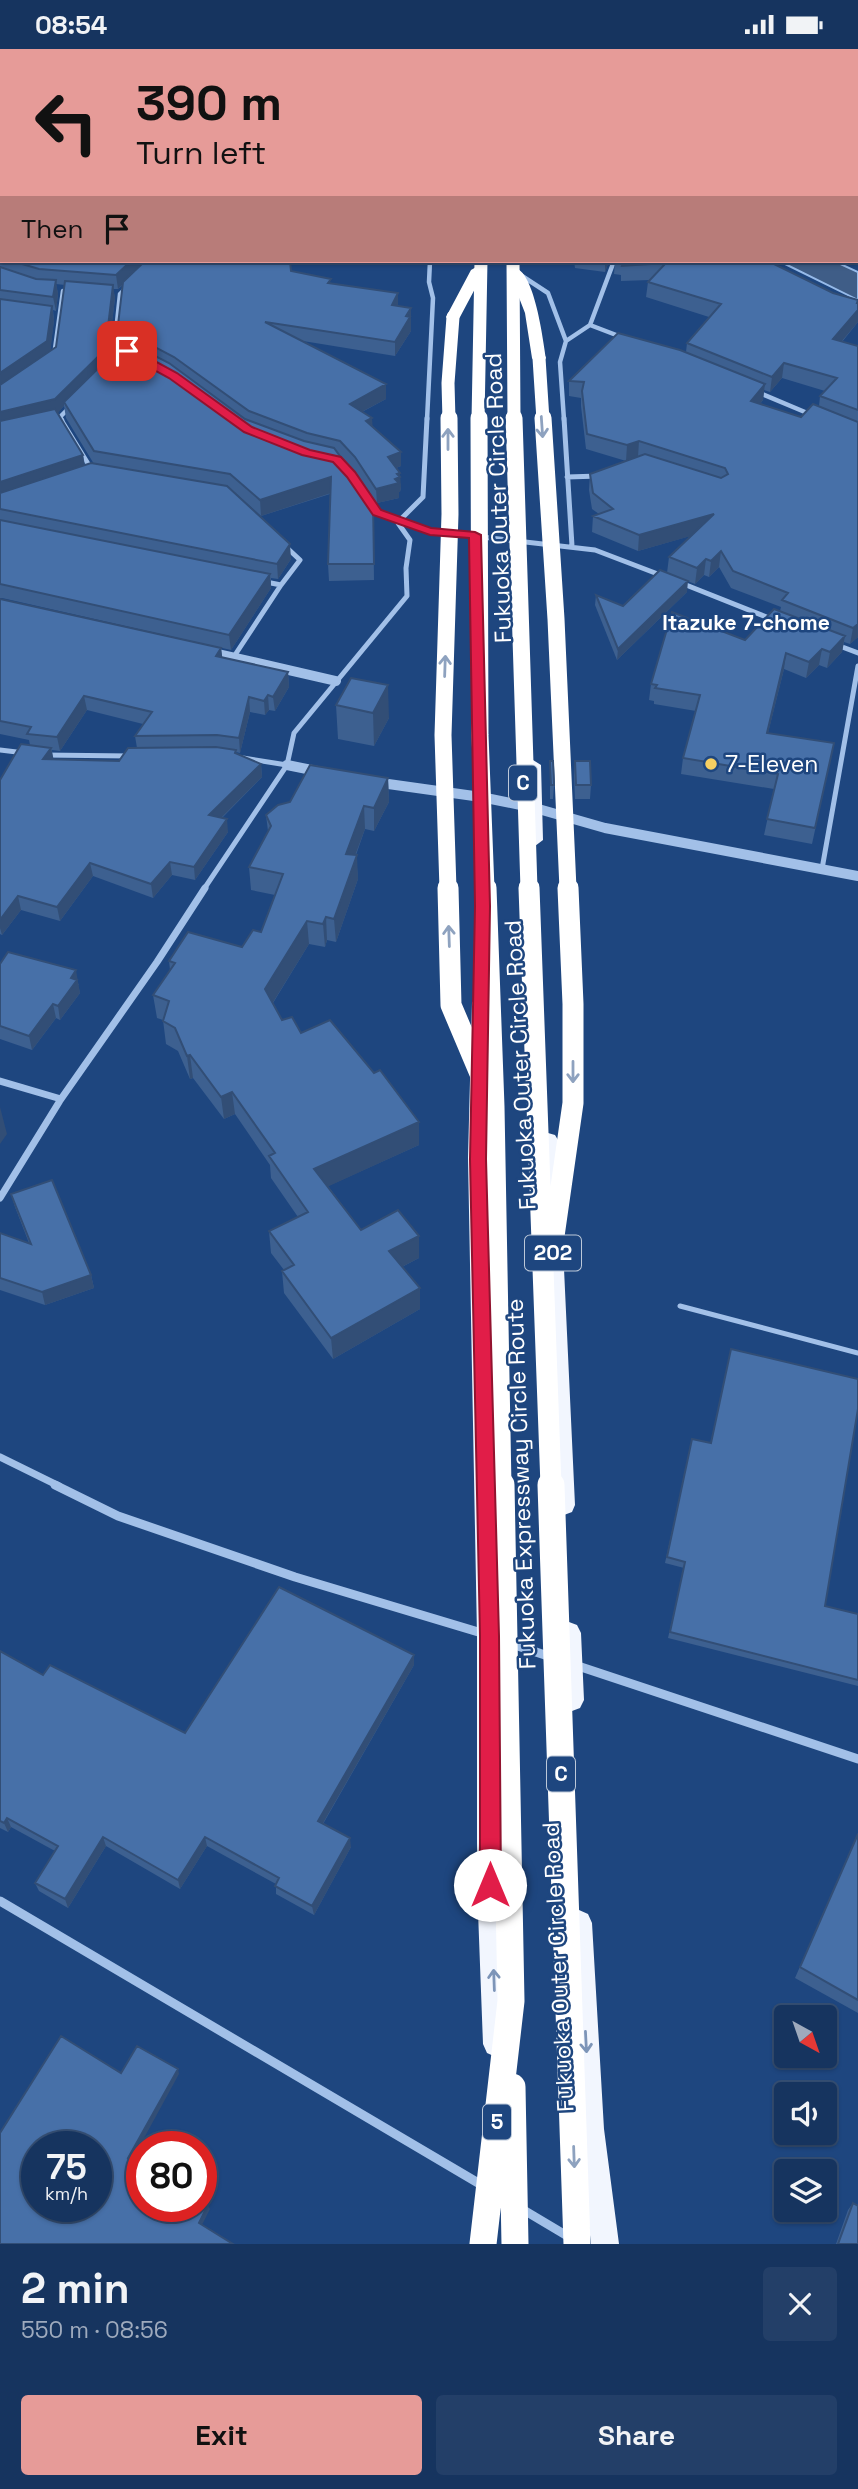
<!DOCTYPE html>
<meta charset="utf-8">
<style>
:root{--surface:#16345f;--page:#233f68;--text:#f1f3f6;--muted:#9eaabd;--line:#354f74;--accent:#e69b98}
body{margin:0;font-family:"Space Grotesk",sans-serif;background:var(--page);color:var(--text);height:100vh;display:flex;flex-direction:column;font-size:26px;white-space:nowrap}
*{box-sizing:border-box;margin:0}
p{font-size:23px;color:var(--muted)}
.icon{flex:none;width:38px;height:38px;fill:none;stroke:currentColor;stroke-width:2;stroke-linecap:round;stroke-linejoin:round}
.map{position:relative;height:2195px;overflow:hidden}
.drawer{display:flex;flex-direction:column;background:var(--surface);flex:1}
.drawer>*{flex:none}
.top-card{position:absolute;left:0px;top:0px;width:859px;height:214px;box-shadow:0 2px 5px #0004,0 0 0 2px var(--line);background:#e69b98;color:#111;overflow:hidden}
.needle{width:46px;rotate:140deg}
.tools{position:absolute;left:774px;top:1956px;display:grid;gap:14px}
.tools a{display:grid;place-items:center;width:63px;height:63px;border-radius:7px;background:var(--surface);box-shadow:0 2px 5px #0004,0 0 0 2px var(--line);font-size:35px}
.speed{position:absolute;left:21px;top:2082px;display:flex;gap:14px;font-size:35px;font-weight:700;text-align:center}
.speed>*{display:grid;place-content:center;width:91px;height:91px;border-radius:50%;background:var(--surface);box-shadow:0 2px 5px #0004,0 0 0 2px var(--line);line-height:1}
.speed small{font-size:18px;font-weight:400}
.speed .limit{border:10px solid #d22;background:#fff;color:#111}
.pin{position:absolute;display:grid;place-items:center;width:60px;height:60px;color:#fff;margin:-30px;border-radius:14px;box-shadow:0 4px 10px #0006}
.me{position:absolute;width:77px;margin:-38px;rotate:0deg;stroke-linejoin:round;filter:drop-shadow(0 0 5px #0008)}
.turn{display:flex;align-items:center;gap:24px;height:147px;padding:0 21px;font-size:32px}
.turn .icon{width:91px;height:91px;stroke-width:2.5}
.turn b{display:block;font-size:49px;line-height:60px}
.then{display:flex;align-items:center;height:66px;padding:0 21px;background:#0003;gap:14px;font-size:26px}
.round{display:grid;place-items:center;flex:none;width:74px;height:74px;border-radius:7px;background:var(--page)}
.summary{display:flex;align-items:center;justify-content:space-between;height:119px;padding:0 21px}
h1{font-size:42px;font-weight:800;line-height:52px}
.action{display:flex;gap:14px;margin-top:auto;padding:14px 21px}
.action a{flex:1;height:80px;border-radius:7px;background:var(--accent);color:#111;font-size:28px;font-weight:800;line-height:80px;text-align:center}
.action a+a{background:var(--page);color:var(--text)}
.status{display:flex;justify-content:space-between;align-items:center;height:49px;padding:0 35px;background:var(--surface);direction:ltr}
.status svg{height:19px;fill:currentColor}
.map>svg:first-child{display:block}
.water{fill:#3f5d87;stroke:#96bae9;stroke-width:2}
.lines{fill:none;stroke-linecap:round;stroke-linejoin:round}
.service{stroke:#a2c0e8;stroke-width:5}
.minor-far3{stroke:#a2c0e8;stroke-width:4.5}
.minor-far2{stroke:#a2c0e8;stroke-width:5}
.minor-far1{stroke:#a2c0e8;stroke-width:7}
.minor{stroke:#a2c0e8;stroke-width:9}
.tertiary{stroke:#a2c0e8;stroke-width:10}
.trunk{fill:#f2f6fe;fill-rule:evenodd}
.motorway{fill:#fff;fill-rule:evenodd}
.motorway-bridge-far3{stroke:#fff;stroke-width:13}
.motorway-bridge-far2{stroke:#fff;stroke-width:17}
.motorway-bridge-far1{stroke:#fff;stroke-width:21}
.motorway-bridge{stroke:#fff;stroke-width:27}
.wall{fill:#3d6090;fill-rule:evenodd}
.shaded-wall{fill:#324e76}
.building{fill:#4770a8;stroke:#324e76;stroke-width:2;fill-rule:evenodd}
.oneway{stroke:#8ea2bf}
.oneway2{stroke:#7d95b8}
.route{fill:#e11d48;stroke:#92132f;stroke-width:2}
.poi-dot{fill:#f6cf62;stroke:#1e467f;stroke-width:2.5}
.labels{text-anchor:middle;stroke-width:5;stroke-linejoin:round;paint-order:stroke}
.far-neighbourhood-label{font-size:21px;font-weight:bold;fill:#fff;stroke:#1e467f}
.shield{fill:#1e467f;stroke:#bcc8d9;stroke-width:2}
.shield-label{font-size:21px;font-weight:bold;fill:#fff}
.street-label{font-size:23px;fill:#fff;stroke:#1e467f}
.poi-label{font-size:23px;fill:#fff;stroke:#1e467f;text-anchor:start}
</style>
<div class="status"><b>08:54</b><svg viewBox="0 0 49 12"><path d="M0 12V9h3v3zM5 12V6h3v6zM10 12V3h3v9zM15 12V0h3v12zM26 1h20v11H26zM47 4h2v5h-2z"/></svg></div>
<div class="map">
<svg width="858" height="2195" viewBox="0 0 858 2195">
<rect width="100%" height="100%" fill="#1e467f"/>
<!-- water -->
<path class="water" d="M779,212H834L858,223V251Z"/>
<g class="lines">
<!-- service -->
<path class="service" d="M680,1257L858,1304"/>
<!-- minor-far3 -->
<path class="minor-far3" d="M337,0L340,2
M411,0L414,2
M855,212L858,213
M519,225L548,244L566,292
M590,276L624,289
M127,302L115,292L120,245L129,236
M54,307L63,242
M755,342L812,366
M62,371L60,368L71,357
M427,371L433,249L429,233L430,212
M564,371L560,313L566,292L590,276L614,212"/>
<!-- minor-far2 -->
<path class="minor-far2" d="M60,369L93,423
M564,369L572,497
M567,428L599,427
M369,452L377,464L430,482L595,501L663,527
M398,473L423,448L427,369
M681,534L774,571
M281,536L300,511L285,497
M837,596L858,604
M233,609L281,536L261,532
M0,701L25,704
M44,706L130,707
M243,709L287,716
M822,820L858,617
M204,840L287,716L294,684L407,547L406,519L410,491L398,474"/>
<!-- minor-far1 -->
<path class="minor-far1" d="M0,1032L61,1050
M0,1149L61,1050L157,913L205,839
M0,1408L59,1437"/>
<!-- minor -->
<path class="minor" d="M55,1436L118,1467L295,1528L485,1585
M509,1594L551,1608
M575,1616L858,1710
M0,1852L485,2138
M522,2160L569,2188"/>
<!-- tertiary -->
<path class="tertiary" d="M205,602L336,632
M287,716L322,723
M374,733L481,748L535,759L605,779L858,827"/>
<!-- trunk -->
<path class="trunk" d="M481,0H491V2H481Z
M533,711L541,716L543,791L535,797L527,791L525,716Z
M481,947L487,949L490,954L488,1109L501,1587L503,1836L509,1995L505,2004L496,2008L487,2004L483,1995L477,1836V1587L468,1109L472,954L475,949Z
M548,1084L555,1086L558,1091L575,1456L572,1463L564,1466L556,1463L553,1456L538,1091L541,1086Z
M569,1573L577,1576L581,1584L584,1651L580,1659L572,1662L564,1659L560,1651L557,1584L561,1576Z
M579,1861L588,1865L592,1874L604,2080L619,2195H591L578,2080L566,1874L570,1865Z"/>
<!-- motorway -->
<path class="motorway" d="M488,0H500V2H488Z
M516,0H528V2H516Z
M478,217L485,221L460,268L458,271H448L446,268L471,221Z
M516,219C535,226 543,290 546,309L544,312H534L532,309L525,264L509,223Z"/>
<!-- motorway-bridge-far3 -->
<path class="motorway-bridge-far3" d="M513,212L514,371
M539,309L543,371
M449,371L448,334L453,268
M478,371L481,212"/>
<!-- motorway-bridge-far2 -->
<path class="motorway-bridge-far2" d="M479,369L480,686L486,840
M514,369L529,840
M543,369L556,570L568,840
M448,840L443,686L450,465L449,369"/>
<!-- motorway-bridge-far1 -->
<path class="motorway-bridge-far1" d="M448,839L451,956L489,1046
M486,839L494,1058L501,1437
M529,839L551,1437
M552,1201L573,1054V955L568,839"/>
<!-- motorway-bridge -->
<path class="motorway-bridge" d="M551,1436L577,2195
M512,2038L515,2195
M483,2195L511,1952L501,1436"/>
</g>
<!-- wall -->
<path class="wall" d="M0,0H55L54,2H2V71H0Z
M2,111V212H290L291,222L331,234L398,244V257L411,259V282L395,307L303,292L386,335V350L362,363L373,378L401,403V417L396,419L401,438L400,443H399V449L377,454L355,422L339,406L373,452L374,531L329,532L328,515L330,445L261,467L232,441L291,510L278,530L271,529V539L231,601L2,549H0V112ZM56,235L65,236L56,298L50,302L54,271L53,261L56,262L58,245ZM123,236L118,276L120,290L124,294L119,298L111,281L115,249L113,240H118ZM64,357L66,369L94,415L85,416L83,406L57,364Z
M574,212H609L605,223L575,219Z
M615,212H768L833,244L858,251V273L842,293L858,297V588L850,595L844,593L842,603L827,619L819,616L806,629L784,620L768,684L834,694L812,795L764,786L774,740L681,725L683,709L696,662L654,655V652L649,651L651,635L745,591L780,562L781,558L731,539L719,518L709,528L704,526L695,535L667,524L669,508L690,487L638,502L592,483L593,467L599,465L592,460L589,441L590,425L626,412L586,400L581,357V349L569,347V332L686,303L687,294L709,268L646,248L648,233L650,231L621,232V226L614,225ZM782,329L825,342L820,347L819,357L801,368L760,355L763,351L764,341L770,343Z
M687,543L617,611L595,556L596,546L623,557Z
M0,550L221,599L222,608L288,623L289,638L275,662L269,661L265,666L250,663L240,704L236,703L237,705L261,715L262,728L222,769L228,783L195,831L172,826L153,849L93,827L60,872L21,861L2,886L0,885V731L30,696L29,691L0,685ZM87,661L143,675L135,687L137,699L119,712L53,711L52,701L60,702Z
M351,629L389,669L374,697L338,690L336,656Z
M550,712L554,736L553,750H550Z
M575,712L591,736L590,750H575L574,726Z
M388,729L389,753L374,782L365,780L356,806L358,830L336,893L327,891L325,898L309,895L273,954L282,971L301,984L374,1024L419,1073V1096L328,1137L361,1181L419,1209L402,1218L420,1239V1260L333,1310L284,1244L282,1222L284,1221L271,1204L269,1182L298,1168L271,1129L270,1116L235,1065L224,1070L193,1029L190,1030L178,1002L166,995L163,971L157,969L153,946L170,921L169,912L242,898L261,883L275,846L251,841L249,818L268,782L266,766Z
M0,915L79,935L78,936L80,944L60,971L56,969L32,1001L0,990Z
M11,1145L91,1226L94,1239L45,1256L0,1241V1184L29,1194L15,1158Z
M692,1390L825,1557L858,1565V1637L668,1589L684,1519L665,1514Z
M0,1602L43,1626L185,1684L414,1616L323,1775L351,1798L314,1866L276,1845V1835L207,1797L180,1840L106,1797L68,1859L39,1842L35,1834L55,1802L11,1778L8,1783L0,1779Z
M858,1784V1964L795,1929Z
M853,2154L858,2195H836L848,2161Z"/>
<!-- shaded-wall -->
<path class="shaded-wall" d="M44,0H55L54,2H43Z
M131,212H146L118,240L116,226Z
M605,212H609L605,223Z
M56,231L58,245L56,262L53,248Z
M113,236L115,249L110,292L108,278Z
M398,244V258L392,256Z
M858,252V273L830,306L833,290Z
M52,257L54,271L50,306L0,340V324Z
M411,259V282L395,307V293Z
M118,288L120,302L64,353V357L58,364L0,378V363Z
M784,314L782,329L770,343L772,328Z
M386,335V350L350,369V355Z
M765,335L763,351L749,368L751,352Z
M372,369L373,384L366,372Z
M639,392L638,408L626,412L627,396Z
M401,403V417L388,422V408Z
M83,406L85,420L0,448V433Z
M400,424L401,438L400,443H399V449L377,454L376,440L397,425Z
M331,428V444L261,467L260,451Z
M714,465L712,481L638,502L639,486Z
M290,495L291,510L278,530L277,515Z
M721,502L719,518L709,528L711,512Z
M706,510L704,526L695,535L697,519Z
M270,525L271,539L231,601L229,586Z
M688,532L687,543L617,611L618,600Z
M858,575V588L850,595L853,579Z
M845,587L842,603L827,619L830,603Z
M221,599L223,614L216,607Z
M822,600L819,616L806,629L809,613Z
M786,604L784,620L764,700L767,684Z
M288,623L289,638L275,662L273,648Z
M388,636L389,669L374,697L373,664Z
M268,646L269,661L265,666L264,652Z
M84,647L87,661L60,702L57,688Z
M249,648L250,663L240,704L239,689Z
M51,699L54,712L43,710Z
M261,715L262,728L211,779L209,766Z
M388,729L389,753L374,782V759Z
M364,757L365,780L347,828L346,805Z
M227,770L228,783L195,831L194,818Z
M357,806L358,830L336,893L334,870Z
M170,813L172,826L153,849L151,835Z
M90,814L93,827L60,872L57,858Z
M18,847L21,861L2,886L0,879V871Z
M326,868L327,891L325,898L323,875Z
M307,872L309,895L267,963L265,940Z
M76,921L80,944L60,971L58,957L71,929Z
M53,955L56,969L32,1001L29,987Z
M190,1006L193,1029L190,1030L187,1007Z
M232,1043L235,1065L224,1070L221,1048Z
M0,1058L7,1085L0,1095Z
M419,1073V1096L316,1143L314,1120Z
M419,1187V1209L390,1224L389,1202Z
M91,1226L94,1239L45,1256L42,1243Z
M420,1239V1260L333,1310L331,1289Z
M414,1606V1616L319,1781L318,1772Z
M7,1769L11,1778L8,1783L4,1774Z
M103,1788L106,1797L68,1859L65,1850Z
M205,1788L207,1797L180,1840L178,1831Z
M350,1789L351,1798L314,1866L312,1857Z
M178,2020L179,2025L131,2113L128,2109Z
M208,2156L210,2160L201,2178L199,2174Z"/>
<!-- building -->
<path class="building" d="M0,0H44L43,2H2V58H0Z
M575,0H735L733,2H575Z
M803,0H858V152V2H802Z
M2,111V209L0,208V112Z
M12,212H131L116,226L39,220Z
M145,212H290L291,222L331,230L328,234L398,244L392,256L411,259L406,267L410,268L395,293L265,273L386,335L350,355L372,369L366,372L401,403L388,408L400,424L397,425L400,428L395,430L399,434L376,440L355,408L340,392L307,384L249,362L174,308L128,284L118,276L123,233Z
M624,212H768L833,244L858,251L857,254H858V261L833,290L858,297V361L820,347L837,329L784,314L772,328L687,294L721,255L648,233L666,214L622,217Z
M0,218L36,230L56,231L53,248L0,241Z
M65,232L113,236L108,278L118,288L55,350L0,363V336L56,298Z
M0,250L52,257L47,292L0,324Z
M618,284L680,301L765,335L751,352L801,368L813,355L858,373V575L853,579L782,551L788,544L733,522L721,502L711,512L706,510L697,519L669,508L714,465L639,486L593,467L613,460L593,444L590,425L645,405L721,429L728,425L725,419L639,392L627,396L587,385L582,342L584,333L569,332Z
M126,292L169,314L245,370L304,392L334,399L373,452L374,515H328L331,428L260,451L230,425L94,402L64,353Z
M55,360L83,406L0,433V372Z
M91,414L227,437L290,495L277,515L0,460V444Z
M0,471L270,525L229,586L0,535Z
M660,521L688,532L618,600L596,546L623,557Z
M0,550L221,599L216,607L288,623L273,648L268,646L264,652L249,648L239,689L217,686L135,687L152,663L84,647L57,688L27,685L31,678L0,672Z
M774,560L845,587L830,603L822,600L809,613L786,604L767,684L834,694L815,779L767,770L778,725L683,709L700,646L655,639L657,636L651,635L672,563L745,591Z
M351,629L388,636L373,664L336,656Z
M21,695L51,699L43,710L119,712L128,699L216,698L236,701L235,704L261,715L209,766L227,770L194,818L170,813L151,835L90,814L57,858L18,847L0,871V731Z
M550,712H553L554,736H551Z
M575,712H590L591,736H576Z
M310,716L388,729L374,759L364,757L346,805L357,806L334,870L326,868L323,875L307,872L265,940L282,971L292,968L301,984L330,971L374,1024L380,1021L419,1073L314,1120L361,1181L398,1161L419,1187L389,1202L420,1239L331,1289L282,1222L294,1216L269,1182L308,1163L269,1107L275,1104L232,1043L221,1048L190,1006L187,1007L175,979L163,972L169,952L153,946L175,914L169,912L188,883L242,898L253,881L261,883L283,825L249,818L271,777L266,766L278,756L290,753Z
M8,903L76,921L71,929L77,931L58,957L53,955L29,987L0,977V915Z
M52,1131L91,1226L42,1243L0,1229V1184L31,1195L11,1145Z
M731,1300L858,1330V1360L825,1557L858,1565V1631L670,1583L685,1513L667,1508L692,1390L711,1394Z
M279,1538L414,1606L318,1772L350,1789L312,1857L275,1837L279,1829L205,1788L178,1831L103,1788L65,1850L35,1834L58,1797L7,1769L4,1774L0,1772V1602L43,1626L50,1616L185,1684Z
M858,1785V1951L800,1918Z
M61,1987L121,2024L137,1997L178,2020L128,2109L142,2117V2158H201V2152L208,2156L199,2174L233,2195H0V2084ZM37,2098H96V2158H37Z
M853,2154L858,2157V2195H838Z"/>
<!-- one-way arrows -->
<defs><path id="oneway-shaft" d="M-6 0H5M1.5-3L5.5 0L1.5 3" fill="none" stroke-width="1.6" stroke-linecap="round" stroke-linejoin="round" transform="scale(1.75)"/></defs>
<g class="oneway">
<use href="#oneway-shaft" transform="translate(542 378) rotate(86)"/>
<use href="#oneway-shaft" transform="translate(448 390) rotate(-90)"/>
<use href="#oneway-shaft" transform="translate(445 617) rotate(-88)"/>
<use href="#oneway-shaft" transform="translate(449 887) rotate(-92)"/>
<use href="#oneway-shaft" transform="translate(573 1023) rotate(90)"/>
<use href="#oneway-shaft" transform="translate(574 2108) rotate(88)"/>
</g>
<g class="oneway2">
<use href="#oneway-shaft" transform="translate(494 1931) rotate(-92)"/>
<use href="#oneway-shaft" transform="translate(586 1993) rotate(87)"/>
</g>
<!-- route -->
<path class="route" d="M123,299H131L177,324L252,378L310,401L341,408L355,423L381,461L431,479L475,483L481,486L490,857L486,1110L499,1587L501,1836L498,1843L490,1846L483,1843L480,1836V1587L470,1110L475,857L469,489L430,486L373,466L347,428L333,413L302,406L244,383L169,329L123,304Z"/>
<!-- markers -->
<circle class="poi-dot" cx="711" cy="715" r="7"/>
<g class="labels">
<!-- far-neighbourhood labels -->
<g class="far-neighbourhood-label">
<text x="746" y="581">Itazuke 7-chome</text>
</g>
<!-- shield labels -->
<g class="shield">
<rect x="509" y="716.5" width="28" height="35" rx="5"/>
<rect x="525" y="1186.5" width="56" height="35" rx="5"/>
<rect x="547" y="1707.5" width="28" height="35" rx="5"/>
<rect x="483" y="2055.5" width="28" height="35" rx="5"/>
</g>
<g class="shield-label">
<text x="523" y="741">C</text>
<text x="553" y="1211">202</text>
<text x="561" y="1732">C</text>
<text x="497" y="2080">5</text>
</g>
<!-- street labels -->
<g class="street-label">
<text transform="translate(498 449) rotate(-92)" y="8">Fukuoka Outer Circle Road</text>
<text transform="translate(520 1016) rotate(-93)" y="8">Fukuoka Outer Circle Road</text>
<text transform="translate(521 1435) rotate(-92)" y="8">Fukuoka Expressway Circle Route</text>
<text transform="translate(558 1918) rotate(-93)" y="8">Fukuoka Outer Circle Road</text>
</g>
<!-- poi labels -->
<g class="poi-label">
<text x="725" y="723">7-Eleven</text>
</g>
</g>
</svg>
<div class="tools">
<a><svg class="needle" viewBox="-14 -14 28 28"><path d="M0-13l5 13h-10z" fill="#e53935"/><path d="M0 13l5-13h-10z" fill="#9eaabd"/></svg></a>
<a><svg class="icon" aria-label="sound" viewBox="0 0 24 24"><path d="M4 9h4l5-4v14l-5-4H4zM17 9q2 3 0 6"/></svg></a>
<a><svg class="icon" aria-label="layers" viewBox="0 0 24 24"><path d="M12 4l9 5-9 5-9-5zM3 14l9 5 9-5"/></svg></a>
</div>
<div class="speed"><div>75<small>km/h</small></div><div class="limit">80</div></div>
<div class="pin" style="left:127px;top:302px;background:#d93025"><svg class="icon" aria-label="arrive" viewBox="0 0 24 24"><path d="M6 21V4h12l-3 4 3 4H6"/></svg></div>
<svg class="me" style="left:490px;top:1836px" viewBox="-20 -20 40 40"><circle r="19" fill="#fff"/><path d="M0-13L10 11 0 6-10 11z" fill="#e11d48"/></svg>
<div class="top-card">
<div class="turn"><svg class="icon" aria-label="left" viewBox="0 0 24 24"><path d="M17 20v-9H6M10 6l-5 5 5 5"/></svg><div><b>390 m</b>Turn left</div></div>
<div class="then">Then<svg class="icon" aria-label="arrive" viewBox="0 0 24 24"><path d="M6 21V4h12l-3 4 3 4H6"/></svg></div>
</div>
</div>
<section class="drawer">
<div class="summary"><div><h1>2 min</h1><p>550 m · 08:56</p></div><a class="round"><svg class="icon" aria-label="close" viewBox="0 0 24 24"><path d="M6 6l12 12M18 6L6 18"/></svg></a></div>
<div class="action"><a>Exit</a><a>Share</a></div>
</section>
